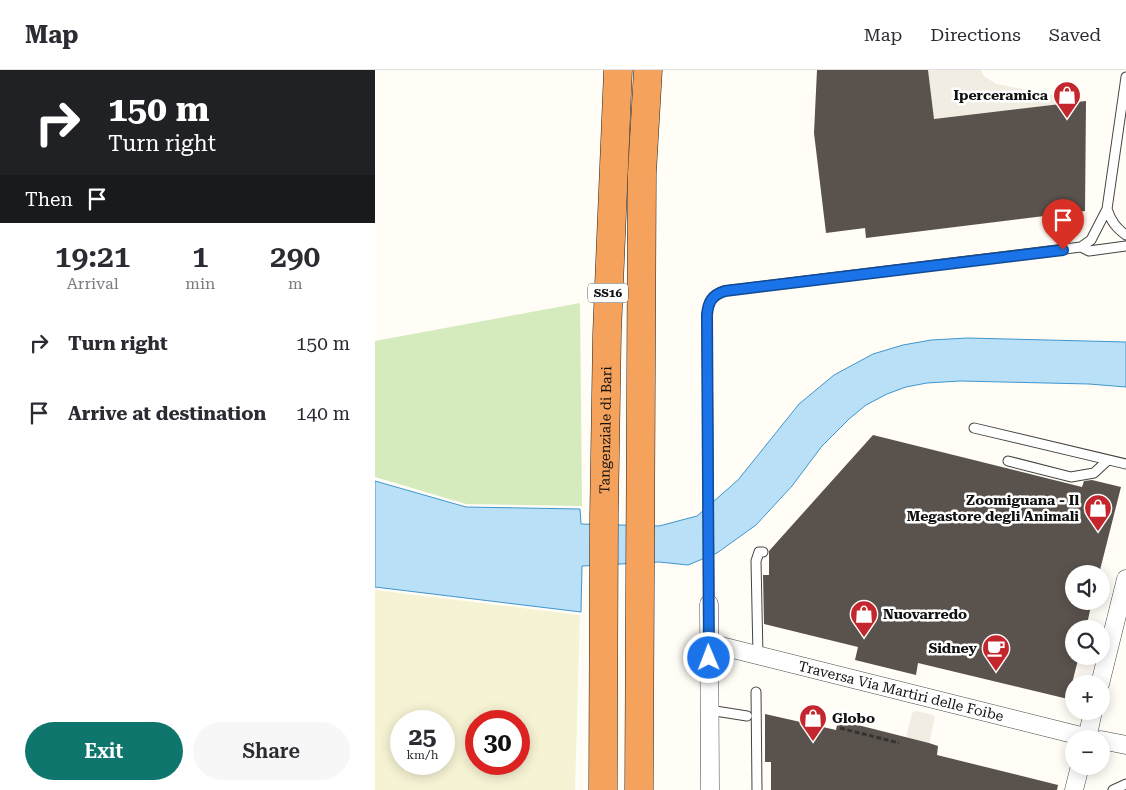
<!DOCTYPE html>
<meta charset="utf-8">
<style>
:root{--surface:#fff;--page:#f7f7f7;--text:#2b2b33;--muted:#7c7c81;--line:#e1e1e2;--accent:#0f766e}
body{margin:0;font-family:"Roboto Serif",serif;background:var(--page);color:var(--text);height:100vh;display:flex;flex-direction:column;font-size:19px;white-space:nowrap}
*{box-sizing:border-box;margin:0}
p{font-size:16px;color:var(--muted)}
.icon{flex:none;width:28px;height:28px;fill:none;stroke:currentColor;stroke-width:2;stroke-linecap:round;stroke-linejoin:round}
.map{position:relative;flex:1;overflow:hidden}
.side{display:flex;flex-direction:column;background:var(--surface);width:375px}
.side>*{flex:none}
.banner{background:#202124;color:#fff;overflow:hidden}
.buttons{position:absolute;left:690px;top:495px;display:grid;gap:10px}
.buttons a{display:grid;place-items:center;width:45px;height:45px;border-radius:50%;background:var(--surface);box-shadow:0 2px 12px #0003;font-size:25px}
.speed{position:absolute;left:15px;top:640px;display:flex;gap:10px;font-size:25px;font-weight:700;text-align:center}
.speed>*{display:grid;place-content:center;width:65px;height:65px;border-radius:50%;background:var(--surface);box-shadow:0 2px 12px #0003;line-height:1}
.speed small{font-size:12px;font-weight:400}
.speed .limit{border:8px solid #d22;background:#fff;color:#111}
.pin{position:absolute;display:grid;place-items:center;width:42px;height:42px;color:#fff;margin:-51px -21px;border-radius:50% 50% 50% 0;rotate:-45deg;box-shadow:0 0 5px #0007}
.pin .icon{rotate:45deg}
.me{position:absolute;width:55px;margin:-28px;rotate:359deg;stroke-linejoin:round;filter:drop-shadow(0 0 4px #0008)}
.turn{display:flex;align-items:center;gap:18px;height:105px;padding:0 25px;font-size:22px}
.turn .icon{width:65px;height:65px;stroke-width:2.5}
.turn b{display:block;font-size:35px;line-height:42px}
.then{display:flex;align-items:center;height:48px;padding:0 25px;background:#0003;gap:10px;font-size:19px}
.eta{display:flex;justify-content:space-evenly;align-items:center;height:85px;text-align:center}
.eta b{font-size:30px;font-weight:600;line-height:35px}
.action{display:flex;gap:10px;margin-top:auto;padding:10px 25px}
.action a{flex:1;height:58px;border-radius:30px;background:var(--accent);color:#fff;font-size:20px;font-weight:600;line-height:58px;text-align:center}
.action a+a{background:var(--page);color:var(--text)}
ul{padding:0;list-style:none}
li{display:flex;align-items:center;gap:15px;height:70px;padding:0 25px}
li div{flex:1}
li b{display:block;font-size:19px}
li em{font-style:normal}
header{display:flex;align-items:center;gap:30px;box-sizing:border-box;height:70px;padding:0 25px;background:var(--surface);border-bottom:1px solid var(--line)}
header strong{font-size:24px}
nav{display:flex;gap:28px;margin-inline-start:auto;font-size:18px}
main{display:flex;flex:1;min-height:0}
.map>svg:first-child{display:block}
.farmland{fill:#f6f3d4;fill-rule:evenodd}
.green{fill:#d5ebbd}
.plaza{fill:#f1ede2}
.water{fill:#b9e0f7;stroke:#3f96cf}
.building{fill:#5a524d}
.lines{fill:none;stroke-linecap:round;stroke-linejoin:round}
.lane-casing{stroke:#444;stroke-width:11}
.street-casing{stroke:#444;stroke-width:19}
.highway-casing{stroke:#222;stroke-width:29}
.path{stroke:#333;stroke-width:3;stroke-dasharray:5 2.5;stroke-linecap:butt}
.lane{stroke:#fff;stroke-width:9}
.street{stroke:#fff;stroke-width:18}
.highway{stroke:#f5a25d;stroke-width:28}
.route-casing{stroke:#114b97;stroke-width:12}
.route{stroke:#1a73e8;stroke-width:9}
.labels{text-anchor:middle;stroke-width:5;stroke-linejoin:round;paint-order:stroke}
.shield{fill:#fff;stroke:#585858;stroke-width:1}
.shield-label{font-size:12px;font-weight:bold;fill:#111}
.poi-label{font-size:14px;font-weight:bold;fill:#111;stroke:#fff;text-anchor:end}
.street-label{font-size:14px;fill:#111;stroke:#fff}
</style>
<header>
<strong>Map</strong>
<nav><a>Map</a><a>Directions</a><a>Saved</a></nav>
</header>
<main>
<section class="side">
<div class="banner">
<div class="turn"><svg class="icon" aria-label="right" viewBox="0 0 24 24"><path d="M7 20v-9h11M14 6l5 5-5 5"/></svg><div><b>150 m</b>Turn right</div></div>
<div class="then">Then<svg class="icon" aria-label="arrive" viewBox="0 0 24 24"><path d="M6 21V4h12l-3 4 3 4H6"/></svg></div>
</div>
<div class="eta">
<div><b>19:21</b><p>Arrival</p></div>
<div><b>1</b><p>min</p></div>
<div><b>290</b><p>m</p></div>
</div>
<ul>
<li><svg class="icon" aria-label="right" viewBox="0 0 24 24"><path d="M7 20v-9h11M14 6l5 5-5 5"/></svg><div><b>Turn right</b></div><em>150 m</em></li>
<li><svg class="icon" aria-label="arrive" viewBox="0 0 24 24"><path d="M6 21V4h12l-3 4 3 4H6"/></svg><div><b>Arrive at destination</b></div><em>140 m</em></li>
</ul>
<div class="action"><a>Exit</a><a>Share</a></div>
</section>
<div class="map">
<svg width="751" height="720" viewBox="0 0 751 720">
<rect width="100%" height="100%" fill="#fffdf5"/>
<!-- farmland -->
<path class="farmland" d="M0,520L205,545L200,720H0ZM26,651H69V694H26ZM101,651H144V694H101Z"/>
<!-- green -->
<path class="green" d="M205,233L207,436L91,434L0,407V271Z"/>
<!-- plaza -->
<path class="plaza" d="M553,0H606L609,6L621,14L711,31L559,49Z
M542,641L558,645L560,648L554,673L531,667L537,643Z"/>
<!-- water -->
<path class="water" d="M593,268L751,272V317L714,314L585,311L552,313L531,317L512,324L491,335L474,349L447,376L417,416L381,455L342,483L313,495L284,492L207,496L206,542L0,517V411L91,437L205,439L206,454L284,456L322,446L363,410L424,334L459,305L498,284L528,275L556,270Z"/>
<!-- building -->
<path class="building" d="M442,0H553L559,49L711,31L710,141L491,168L490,158L451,163L439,63Z
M498,365L707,417L709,411L717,410L746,417L724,504H699V531H717L711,559H699V586H704L693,629L543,593L541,605L480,590L483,577L389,554L388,505H394V481Z
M390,644L461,660L463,650L554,673L563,676L562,685L683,715L682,720H396V692H390Z"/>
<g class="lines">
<!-- lane casing -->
<g class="lane-casing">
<path id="lane" d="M732,139C736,151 741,158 751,165
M706,177L714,181L751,176
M599,358L751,394
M633,391L696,407L719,403L733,390
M334,534L332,245C333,232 337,225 349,221L706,177L716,170L732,139L751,7
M383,586L381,491L384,482H388
M381,622L382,720
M334,640L372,646
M738,720L751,714"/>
</g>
<!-- street casing -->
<g class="street-casing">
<g id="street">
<path d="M334,534L335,720"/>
<path id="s1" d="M334,573L718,669"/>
<path d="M725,614L751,509"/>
<path d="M712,669L718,641"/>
<path d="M726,670L751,675"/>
<path d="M699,720L705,696"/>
</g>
</g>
<!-- highway casing -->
<g class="highway-casing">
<g id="highway">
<path id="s2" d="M228,720L229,446L232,263L243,0"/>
<path d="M264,720L267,103L273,0"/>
</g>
</g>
<!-- path -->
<path class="path" d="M465,658L524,673"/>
<!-- lane -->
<use href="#lane" class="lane"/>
<!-- street -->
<use href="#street" class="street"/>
<!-- highway -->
<use href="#highway" class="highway"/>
</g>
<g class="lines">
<!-- route casing -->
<g class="route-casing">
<path id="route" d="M334,588L332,245C333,232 337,225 350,221L688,180"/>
</g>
<!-- route -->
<use href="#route" class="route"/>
</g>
<!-- icons -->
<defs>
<g id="shop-pin" transform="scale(1.4375)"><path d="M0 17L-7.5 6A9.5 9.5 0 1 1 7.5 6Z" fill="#c4262e" stroke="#fff"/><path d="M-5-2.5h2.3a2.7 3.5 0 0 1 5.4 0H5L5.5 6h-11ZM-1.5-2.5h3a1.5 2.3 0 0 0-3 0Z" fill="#fff"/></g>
<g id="cafe-pin" transform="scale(1.4375)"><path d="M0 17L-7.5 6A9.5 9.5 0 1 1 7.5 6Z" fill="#c4262e" stroke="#fff"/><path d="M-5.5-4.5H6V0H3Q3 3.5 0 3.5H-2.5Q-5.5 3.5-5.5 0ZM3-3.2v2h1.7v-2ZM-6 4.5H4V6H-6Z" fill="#fff"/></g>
</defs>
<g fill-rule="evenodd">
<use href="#shop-pin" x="692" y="25"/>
<use href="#shop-pin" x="723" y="438"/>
<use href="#shop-pin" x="489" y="544"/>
<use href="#cafe-pin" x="621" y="578"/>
<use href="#shop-pin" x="438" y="648"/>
</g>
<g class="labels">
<!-- shield labels -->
<rect class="shield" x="213" y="213.5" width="40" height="19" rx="4"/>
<g class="shield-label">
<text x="233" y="227">SS16</text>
</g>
<!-- poi labels -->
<g class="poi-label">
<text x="673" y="30">Iperceramica</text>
<text x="704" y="435">Zoomiguana - Il<tspan x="704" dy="16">Megastore degli Animali</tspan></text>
<text x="508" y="549" text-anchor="start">Nuovarredo</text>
<text x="602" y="583">Sidney</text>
<text x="457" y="653" text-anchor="start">Globo</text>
</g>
<!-- street labels -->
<g class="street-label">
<text dy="5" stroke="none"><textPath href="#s2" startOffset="360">Tangenziale di Bari</textPath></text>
<text dy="5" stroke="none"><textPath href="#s1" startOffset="198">Traversa Via Martiri delle Foibe</textPath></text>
</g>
</g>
</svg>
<div class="buttons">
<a><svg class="icon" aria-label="sound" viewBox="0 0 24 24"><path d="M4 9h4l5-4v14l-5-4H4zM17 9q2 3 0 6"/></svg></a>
<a><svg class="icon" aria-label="search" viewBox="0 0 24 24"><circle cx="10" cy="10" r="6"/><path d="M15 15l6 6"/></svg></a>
<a>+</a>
<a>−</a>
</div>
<div class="speed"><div>25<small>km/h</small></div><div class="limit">30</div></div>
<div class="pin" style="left:688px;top:180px;background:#d93025"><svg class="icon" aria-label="arrive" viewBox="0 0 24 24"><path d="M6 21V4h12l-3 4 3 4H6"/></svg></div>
<svg class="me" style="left:334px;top:588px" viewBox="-20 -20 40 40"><circle r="17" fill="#1a73e8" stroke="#fff" stroke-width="3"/><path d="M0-11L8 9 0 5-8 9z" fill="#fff"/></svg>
</div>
</main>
